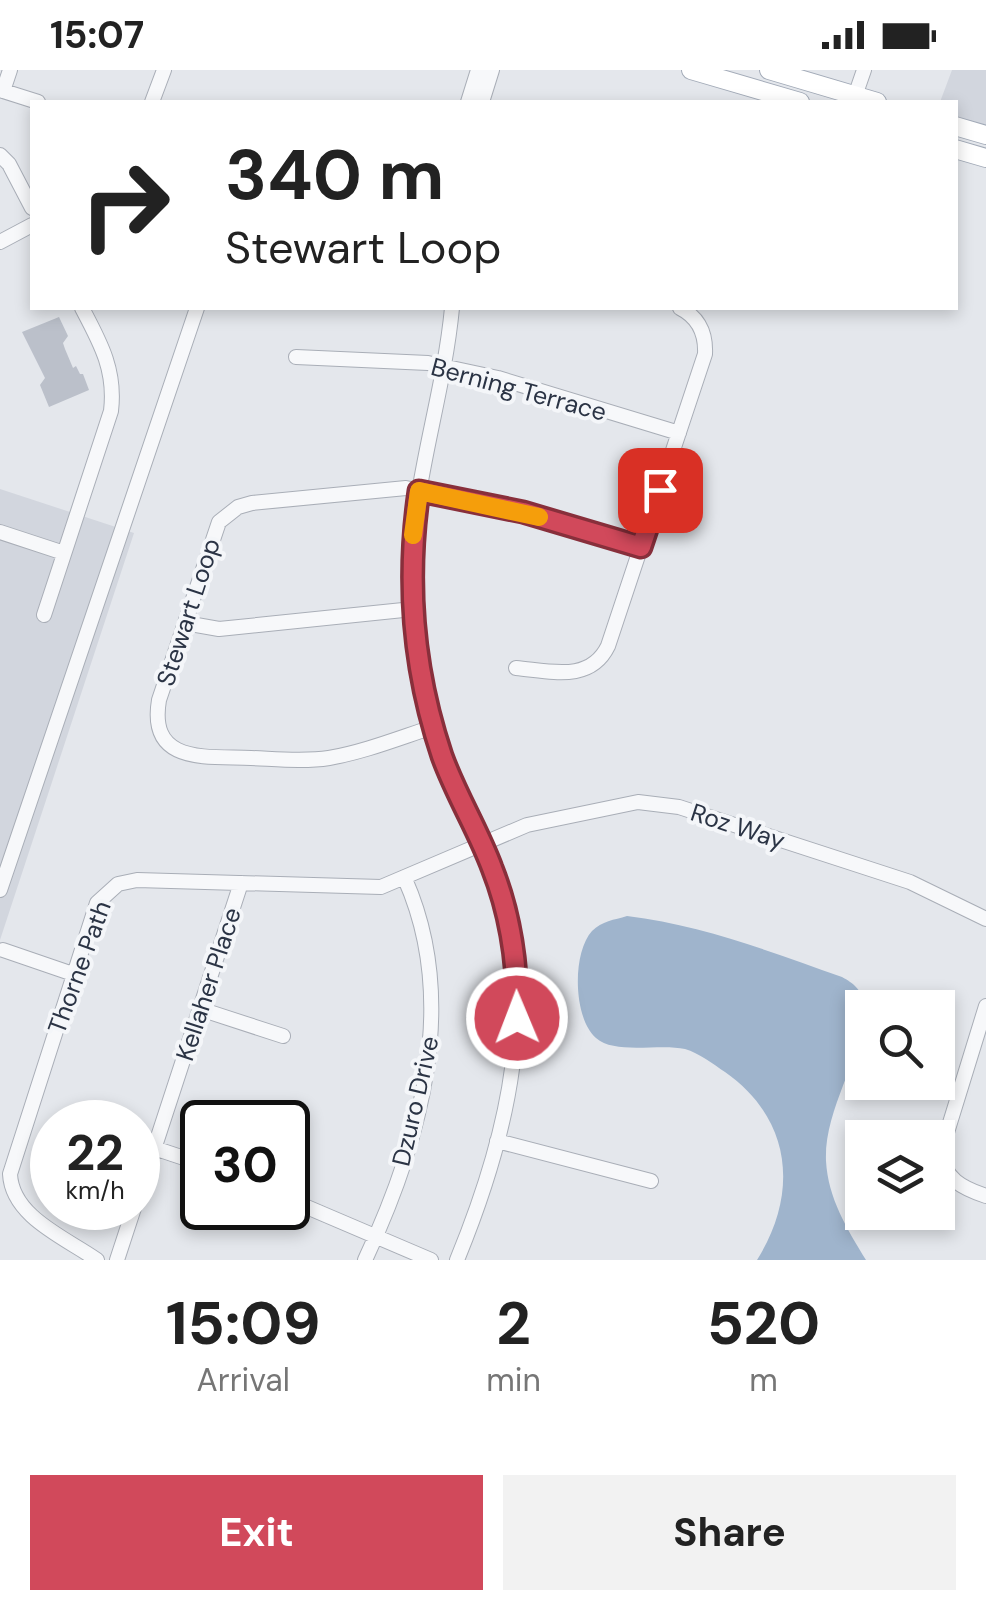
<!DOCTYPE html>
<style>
:root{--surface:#fff;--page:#f2f2f2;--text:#222;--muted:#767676;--accent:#d1495b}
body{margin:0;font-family:"DM Sans",sans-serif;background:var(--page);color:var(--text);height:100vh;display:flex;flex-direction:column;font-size:38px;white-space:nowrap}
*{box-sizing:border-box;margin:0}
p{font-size:32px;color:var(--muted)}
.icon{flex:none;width:55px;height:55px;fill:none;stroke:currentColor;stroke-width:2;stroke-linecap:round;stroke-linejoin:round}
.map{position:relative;height:1190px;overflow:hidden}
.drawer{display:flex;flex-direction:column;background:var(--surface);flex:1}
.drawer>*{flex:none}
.hud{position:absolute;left:30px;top:30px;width:928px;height:210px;border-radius:0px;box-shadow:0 5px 15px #0003;background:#fff;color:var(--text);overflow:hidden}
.controls{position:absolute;left:845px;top:920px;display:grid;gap:20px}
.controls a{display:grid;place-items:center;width:110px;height:110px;border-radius:0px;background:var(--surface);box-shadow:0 5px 15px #0003;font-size:50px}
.speed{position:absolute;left:30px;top:1030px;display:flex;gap:20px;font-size:50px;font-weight:700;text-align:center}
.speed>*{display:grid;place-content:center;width:130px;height:130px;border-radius:50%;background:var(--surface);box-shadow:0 5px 15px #0003;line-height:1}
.speed small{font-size:25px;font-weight:400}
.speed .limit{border:5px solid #111;border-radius:15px;background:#fff;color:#111}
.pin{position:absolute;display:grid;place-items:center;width:85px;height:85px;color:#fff;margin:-42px;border-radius:20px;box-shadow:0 5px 15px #0006}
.me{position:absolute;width:110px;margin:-55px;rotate:359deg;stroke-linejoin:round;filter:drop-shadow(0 0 8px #0008)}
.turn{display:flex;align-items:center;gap:35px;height:210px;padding:0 30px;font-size:45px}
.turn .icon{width:130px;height:130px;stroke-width:2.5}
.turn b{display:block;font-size:70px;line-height:85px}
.eta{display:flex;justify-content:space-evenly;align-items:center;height:170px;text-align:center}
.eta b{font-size:60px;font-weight:700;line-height:70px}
.action{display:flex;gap:20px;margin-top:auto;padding:20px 30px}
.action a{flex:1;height:115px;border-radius:0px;background:var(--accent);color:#fff;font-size:40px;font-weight:700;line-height:115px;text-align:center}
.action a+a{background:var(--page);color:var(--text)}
.status{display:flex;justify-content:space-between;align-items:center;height:70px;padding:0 50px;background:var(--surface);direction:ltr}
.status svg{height:28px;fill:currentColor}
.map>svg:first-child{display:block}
.built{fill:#d2d6de}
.water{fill:#9fb4cc}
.building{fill:#bbc0ca}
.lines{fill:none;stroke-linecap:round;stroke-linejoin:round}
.minor-casing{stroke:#a9aeb7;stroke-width:16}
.major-casing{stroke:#a3abb8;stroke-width:20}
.minor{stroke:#f7f8fa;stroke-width:14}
.major{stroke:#fff;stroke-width:18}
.route-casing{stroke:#882f3b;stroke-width:25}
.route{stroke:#d1495b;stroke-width:18}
.slow{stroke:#f59e0b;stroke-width:18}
.labels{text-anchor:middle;stroke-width:8;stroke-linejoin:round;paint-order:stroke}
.street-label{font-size:25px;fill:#2b3445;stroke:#f4f6f9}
</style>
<div class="status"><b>15:07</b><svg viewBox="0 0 49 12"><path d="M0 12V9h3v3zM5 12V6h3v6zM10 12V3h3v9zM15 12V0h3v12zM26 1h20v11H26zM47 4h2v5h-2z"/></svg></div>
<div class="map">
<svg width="986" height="1190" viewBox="0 0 986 1190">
<rect width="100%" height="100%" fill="#e4e7ec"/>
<!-- built -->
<path class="built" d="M952,0H986V59L955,49V32H940Z
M0,419L134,463L0,870Z"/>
<!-- water -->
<path class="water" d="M627,846C702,855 771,882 842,907C853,913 864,921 864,936C865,985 824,1037 826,1091C828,1128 847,1159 866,1190H757C799,1123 792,1049 725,1002C713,994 699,983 685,979C660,973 615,985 596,968C573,948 572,883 592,861C602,851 614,850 627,846Z"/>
<!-- building -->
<path class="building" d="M59,247L68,266L63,273L65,279L73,298L76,296L80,304H83L89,320L49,337L40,315L45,308L22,262Z"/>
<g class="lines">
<!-- minor casing -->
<g class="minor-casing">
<path id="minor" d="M0,20L38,32
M3,21L10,0
M855,26L864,0
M152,32L164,0
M468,32L478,0
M482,32L492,0
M0,85L9,94L32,138
M0,172L32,155
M452,238C445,311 423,382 414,455C409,497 412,542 417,584C423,628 435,675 454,716C466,743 482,770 492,798C542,928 508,1066 457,1190
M296,287L428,293L498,308L679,363
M0,462L64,483
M44,545L111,341C116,300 100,272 82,238
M185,553L219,559L413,539
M516,598C550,601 590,613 608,576L705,284C706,263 698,247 680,238
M433,657C399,668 364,682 329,688C304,692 276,689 251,688C207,686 148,695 159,630L219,452L238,437L252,433L406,418L523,441L641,477
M0,820L197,238
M3,880L73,904
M986,936L941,1082C944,1109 962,1118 986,1126
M200,939L283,966
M497,1071L651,1111
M154,1078L202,1094
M138,1128L241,813
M288,1129L431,1190
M97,1190C66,1168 12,1147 10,1104L97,833L118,814L137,810L381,817L527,755L638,732L679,737L910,812L986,849
M117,1190L134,1138
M365,1190C420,1073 460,933 405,809"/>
</g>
<!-- major casing -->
<g class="major-casing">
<path id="major" d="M691,0L800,32
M769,0L877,32
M955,56L986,65
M955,79L986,88"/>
</g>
<!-- minor -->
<use href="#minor" class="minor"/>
<!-- major -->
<use href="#major" class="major"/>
</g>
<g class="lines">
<!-- route casing -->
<g class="route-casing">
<path id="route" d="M517,948C518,897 511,846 492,798C478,760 456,725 442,686C413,600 406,510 419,421L523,442L641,477L660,420"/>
</g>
<!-- route -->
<use href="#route" class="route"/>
<!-- slow -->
<path class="slow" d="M413,465L419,421L539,447"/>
</g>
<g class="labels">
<!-- street labels -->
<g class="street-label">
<text transform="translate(519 319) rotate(15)" y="9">Berning Terrace</text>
<text transform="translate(188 542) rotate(-72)" y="9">Stewart Loop</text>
<text transform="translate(738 756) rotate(18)" y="9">Roz Way</text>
<text transform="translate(79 897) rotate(-70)" y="9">Thorne Path</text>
<text transform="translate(208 914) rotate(-72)" y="9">Kellaher Place</text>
<text transform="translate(415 1031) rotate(-77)" y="9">Dzuro Drive</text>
</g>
</g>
</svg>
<div class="controls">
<a><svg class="icon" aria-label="search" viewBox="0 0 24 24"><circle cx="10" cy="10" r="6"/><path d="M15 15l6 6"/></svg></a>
<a><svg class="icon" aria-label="layers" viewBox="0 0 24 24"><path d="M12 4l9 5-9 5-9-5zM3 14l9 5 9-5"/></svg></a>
</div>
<div class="speed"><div>22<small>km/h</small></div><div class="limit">30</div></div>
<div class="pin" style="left:660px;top:420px;background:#d93025"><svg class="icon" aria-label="arrive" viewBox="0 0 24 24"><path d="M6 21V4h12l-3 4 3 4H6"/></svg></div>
<svg class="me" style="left:517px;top:948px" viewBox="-20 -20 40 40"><circle r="17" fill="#d1495b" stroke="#fff" stroke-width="3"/><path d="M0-11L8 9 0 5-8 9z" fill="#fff"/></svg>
<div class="hud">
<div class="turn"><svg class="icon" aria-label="right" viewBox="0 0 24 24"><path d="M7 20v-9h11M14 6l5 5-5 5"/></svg><div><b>340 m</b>Stewart Loop</div></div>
</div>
</div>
<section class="drawer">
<div class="eta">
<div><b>15:09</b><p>Arrival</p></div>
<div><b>2</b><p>min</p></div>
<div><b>520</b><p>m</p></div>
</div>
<div class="action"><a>Exit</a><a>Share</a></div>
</section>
